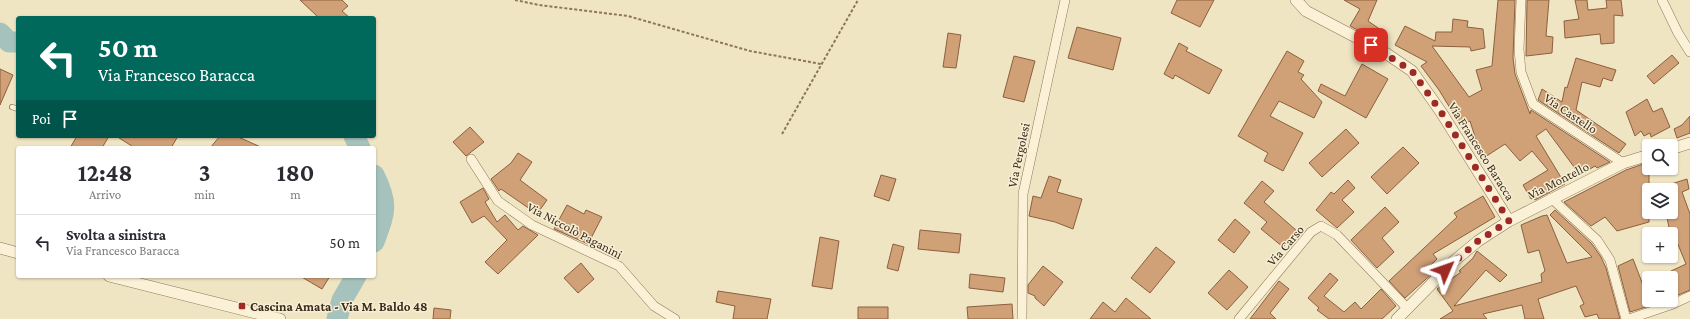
<!DOCTYPE html>
<html lang="it">
<meta charset="utf-8">
<style>
:root{--surface:#fff;--page:#f7f7f7;--text:#2b2b33;--muted:#7c7c81;--line:#e1e1e2}
body{margin:0;font-family:"Crimson Pro",serif;background:var(--page);color:var(--text);height:100vh;display:flex;flex-direction:column;font-size:15px;white-space:nowrap}
*{box-sizing:border-box;margin:0}
p{font-size:13px;color:var(--muted)}
.icon{flex:none;width:22px;height:22px;fill:none;stroke:currentColor;stroke-width:2;stroke-linecap:round;stroke-linejoin:round}
.map{position:relative;flex:1;overflow:hidden}
.drawer{position:absolute;left:16px;top:146px;width:360px;height:132px;display:flex;flex-direction:column;background:var(--surface);border-radius:4px;box-shadow:0 1px 3px #0004}
.drawer>*{flex:none}
.top-card{position:absolute;left:16px;top:16px;width:360px;height:122px;border-radius:4px;box-shadow:0 1px 3px #0004;background:#00695c;color:#fff;overflow:hidden}
.fabs{position:absolute;left:1642px;top:139px;display:grid;gap:8px}
.fabs a{display:grid;place-items:center;width:36px;height:36px;border-radius:4px;background:var(--surface);box-shadow:0 1px 3px #0004;font-size:20px}
.pin{position:absolute;display:grid;place-items:center;width:34px;height:34px;color:#fff;margin:-17px;border-radius:8px;box-shadow:0 2px 6px #0006}
.me{position:absolute;width:44px;margin:-22px;rotate:47deg;stroke-linejoin:round;filter:drop-shadow(0 0 3px #0008)}
.turn{display:flex;align-items:center;gap:14px;height:84px;padding:0 16px;font-size:18px}
.turn .icon{width:52px;height:52px;stroke-width:2.5}
.turn b{display:block;font-size:28px;line-height:34px}
.then{display:flex;align-items:center;height:38px;padding:0 16px;background:#0003;gap:8px;font-size:15px}
.eta{display:flex;justify-content:space-evenly;align-items:center;height:68px;text-align:center}
.eta b{font-size:24px;font-weight:700;line-height:28px}
ul{padding:0;list-style:none}
li{display:flex;align-items:center;gap:12px;height:56px;padding:0 16px;border-top:1px solid var(--line)}
li div{flex:1}
li b{display:block;font-size:15px}
li em{font-style:normal}
.map>svg:first-child{display:block}
.lines{fill:none;stroke-linecap:round;stroke-linejoin:round}
.river{stroke:#a5c3bc;stroke-width:21}
.building{fill:#d0a077;stroke:#8c603d}
.service-casing{stroke:#8c7659;stroke-width:6}
.minor-casing{stroke:#8c7659;stroke-width:10}
.tertiary-casing{stroke:#8c7659;stroke-width:12}
.path{stroke:#8c7659;stroke-width:2;stroke-dasharray:3 2;stroke-linecap:butt}
.service{stroke:#faf1d7;stroke-width:4.5}
.minor{stroke:#faf1d7;stroke-width:9}
.tertiary{stroke:#faf1d7;stroke-width:11}
.route{stroke:#9e2a26;stroke-width:7;stroke-dasharray:0 12.6}
.poi-dot{fill:#9e2a26;stroke:#f7eed3;stroke-width:1.5}
.labels{text-anchor:middle;stroke-width:3;stroke-linejoin:round;paint-order:stroke}
.street-label{font-size:13px;fill:#3b2d1e;stroke:#f7eed3}
.poi-label{font-size:13px;font-weight:bold;fill:#3b2d1e;stroke:#f7eed3;text-anchor:start}
</style>
<div class="map">
<svg width="1690" height="319" viewBox="0 0 1690 319">
<rect width="100%" height="100%" fill="#f0e5c3"/>
<g class="lines">
<!-- river -->
<path class="river" d="M0,33L9,42H18
M354,136L360,148
M374,175C389,205 385,212 374,242
M337,319L342,300L356,276"/>
</g>
<!-- building -->
<path class="building" d="M300,0H342L348,6L342,11L350,18H319Z
M1177,0H1214L1200,27L1171,13Z
M1344,0H1377L1368,21L1381,30L1375,39L1350,26L1360,9Z
M1498,0H1515L1513,58L1515,74L1530,114L1531,110L1610,162L1597,168L1595,166L1580,175L1546,129L1536,136L1565,184L1535,200L1533,198L1531,199L1523,185L1548,170L1532,151L1520,161L1505,144L1482,159L1470,121L1461,126L1439,90L1421,66L1427,62L1395,45L1405,26L1435,41L1436,32H1452L1453,19L1468,21L1467,27L1483,29L1485,48L1471,51L1470,47L1432,46L1469,97L1482,90L1476,70L1492,66Z
M1527,0H1549L1546,36L1553,37L1552,53L1526,56Z
M1575,0H1587L1588,10L1607,8L1606,0H1621L1623,16L1614,15V43L1601,44L1600,34L1565,38L1564,21L1579,19Z
M1077,27L1121,38L1113,70L1068,58Z
M948,33L961,35L956,68L943,67Z
M1179,43L1188,48L1186,51L1222,70L1209,94L1175,75L1173,79L1164,74Z
M1287,51L1304,61L1298,72L1304,75L1301,79L1322,102L1314,118L1279,101L1270,116L1303,133L1283,171L1264,161L1268,153L1238,136Z
M1672,55L1679,63L1654,84L1647,76Z
M1014,56L1035,61L1024,102L1003,97Z
M1576,58L1616,70L1612,81L1603,78L1600,87L1582,82L1576,110L1626,144L1619,153L1538,100L1542,89L1562,102L1565,87L1567,88Z
M1362,64L1388,79L1366,118L1318,91L1321,84L1345,96Z
M0,69L13,75L0,105Z
M1647,99L1653,112L1662,108L1670,127L1651,137L1650,133L1644,136L1641,131L1635,136L1626,112Z
M1690,116V133L1677,138L1674,129L1682,125Z
M470,127L484,142L466,156L453,142Z
M1346,129L1359,143L1322,177L1309,163Z
M77,136H109L102,148H70Z
M116,136H178L171,148H135Z
M220,136H236L263,148H210Z
M1403,147L1419,163L1387,194L1371,177Z
M518,153L532,162L520,180L547,200L537,214L501,189L499,191L491,179L511,163Z
M1649,162V222L1617,231L1605,217L1591,226L1564,202L1626,170Z
M881,175L896,179L889,201L874,196Z
M1049,176L1061,180L1057,192L1082,199L1073,229L1055,222L1029,216L1033,196L1041,198Z
M1687,179L1689,189L1682,192L1690,214V290L1671,298V271L1686,264L1677,242L1670,233L1666,212H1671V184Z
M1348,180L1355,188L1342,200L1354,212L1337,228L1316,210L1331,192L1334,194Z
M1262,181L1274,191L1264,202L1297,231L1283,247L1261,229L1267,222L1244,203Z
M483,188L489,199L485,202L497,222L505,215L518,230L523,226L538,235L498,274L485,262L507,240L484,216L472,223L460,202Z
M1483,196L1495,217L1433,254L1437,259L1430,266L1435,271L1405,298L1389,281L1457,217L1454,213Z
M567,205L584,214L586,210L602,217L588,244L554,229Z
M1385,207L1399,222L1382,238L1394,252L1377,268L1351,240Z
M1555,210L1592,244L1601,257L1606,268L1620,319H1599L1597,314L1585,317L1580,306L1584,304L1576,286L1538,299L1544,319H1525L1522,305L1483,314L1487,319H1440L1453,311L1437,289L1461,272L1459,271L1473,258L1477,251L1507,275L1500,282L1486,270L1454,306L1542,282L1541,274L1545,271L1539,250L1528,253L1521,225L1542,216L1547,215L1567,263L1592,257L1550,215Z
M1235,219L1250,232L1234,253L1218,240Z
M920,230L961,234L959,253L918,249Z
M820,237L839,241L832,289L812,286Z
M893,244L904,247L898,271L887,268Z
M1156,247L1175,262L1150,293L1131,278Z
M1633,259L1643,285L1649,282V306L1630,312L1618,266Z
M581,263L594,279L578,293L564,278Z
M1043,266L1063,282L1044,306L1035,298V296L1028,293V285Z
M1229,270L1248,287L1227,310L1208,293Z
M1330,273L1338,280L1324,296L1344,312L1355,302L1361,309L1381,289L1396,306L1382,319H1329L1317,310L1319,308L1308,298Z
M970,274L1005,278L1003,292L969,288Z
M300,276H330L322,289Z
M1279,281L1289,289L1270,313L1276,319H1250Z
M718,291L771,299L767,319H733L735,306L716,302Z
M1126,298L1151,319H1090L1103,302L1115,312Z
M1012,304L1013,319H968L967,307Z
M858,307H888V319H858Z
M434,308L451,310L450,319H433Z"/>
<g class="lines">
<!-- service casing -->
<g class="service-casing">
<path id="service" d="M12,107L18,109"/>
</g>
<!-- minor casing -->
<g class="minor-casing">
<path id="minor" d="M1521,0L1519,49L1521,72L1533,104L1623,163
M1662,0L1678,33L1690,52
M471,159L498,201L532,225L619,266L654,306L675,319
M1551,198L1597,240L1610,260L1626,319
M1022,319L1023,194L1065,0
M1239,319L1311,232L1321,226L1337,235L1407,308
M1629,319L1673,304L1690,296"/>
</g>
<!-- tertiary casing -->
<g class="tertiary-casing">
<path id="tertiary" d="M1296,0L1306,11L1384,52L1412,71L1441,112L1509,221
M1671,149L1690,143
M0,248L18,253
M109,276L280,319
M1397,319L1454,261L1478,241L1509,221L1623,163L1649,155"/>
</g>
<!-- path -->
<path class="path" d="M515,0L539,5L628,16L750,51L821,64
M782,134L858,0"/>
<!-- service -->
<use href="#service" class="service"/>
<!-- minor -->
<use href="#minor" class="minor"/>
<!-- tertiary -->
<use href="#tertiary" class="tertiary"/>
</g>
<g class="lines">
<!-- route -->
<path class="route" d="M1371,45L1412,71L1441,112L1509,221L1478,241L1445,270"/>
</g>
<!-- markers -->
<rect class="poi-dot" x="238" y="302" width="8" height="8" rx="2"/>
<g class="labels">
<!-- street labels -->
<g class="street-label">
<text transform="translate(1571 113) rotate(34)" y="5">Via Castello</text>
<text transform="translate(1482 151) rotate(58)" y="5">Via Francesco Baracca</text>
<text transform="translate(1018 155) rotate(-78)" y="5">Via Pergolesi</text>
<text transform="translate(1558 180) rotate(-27)" y="5">Via Montello</text>
<text transform="translate(575 230) rotate(28)" y="5">Via Niccolò Paganini</text>
<text transform="translate(1285 245) rotate(-49)" y="5">Via Carso</text>
</g>
<!-- poi labels -->
<g class="poi-label">
<text x="250" y="311">Cascina Amata - Via M. Baldo 48</text>
</g>
</g>
</svg>
<div class="fabs">
<a><svg class="icon" aria-label="search" viewBox="0 0 24 24"><circle cx="10" cy="10" r="6"/><path d="M15 15l6 6"/></svg></a>
<a><svg class="icon" aria-label="layers" viewBox="0 0 24 24"><path d="M12 4l9 5-9 5-9-5zM3 14l9 5 9-5"/></svg></a>
<a>+</a>
<a>−</a>
</div>
<div class="pin" style="left:1371px;top:45px;background:#d93025"><svg class="icon" aria-label="arrive" viewBox="0 0 24 24"><path d="M6 21V4h12l-3 4 3 4H6"/></svg></div>
<svg class="me" style="left:1445px;top:270px" viewBox="-20 -20 40 40"><path d="M0-17L14 15 0 8-14 15z" fill="#9e2a26" stroke="#fff" stroke-width="4"/></svg>
<div class="top-card">
<div class="turn"><svg class="icon" aria-label="left" viewBox="0 0 24 24"><path d="M17 20v-9H6M10 6l-5 5 5 5"/></svg><div><b>50 m</b>Via Francesco Baracca</div></div>
<div class="then">Poi<svg class="icon" aria-label="arrive" viewBox="0 0 24 24"><path d="M6 21V4h12l-3 4 3 4H6"/></svg></div>
</div>
<section class="drawer">
<div class="eta">
<div><b>12:48</b><p>Arrivo</p></div>
<div><b>3</b><p>min</p></div>
<div><b>180</b><p>m</p></div>
</div>
<ul>
<li><svg class="icon" aria-label="left" viewBox="0 0 24 24"><path d="M17 20v-9H6M10 6l-5 5 5 5"/></svg><div><b>Svolta a sinistra</b><p>Via Francesco Baracca</p></div><em>50 m</em></li>
</ul>
</section>
</div>
